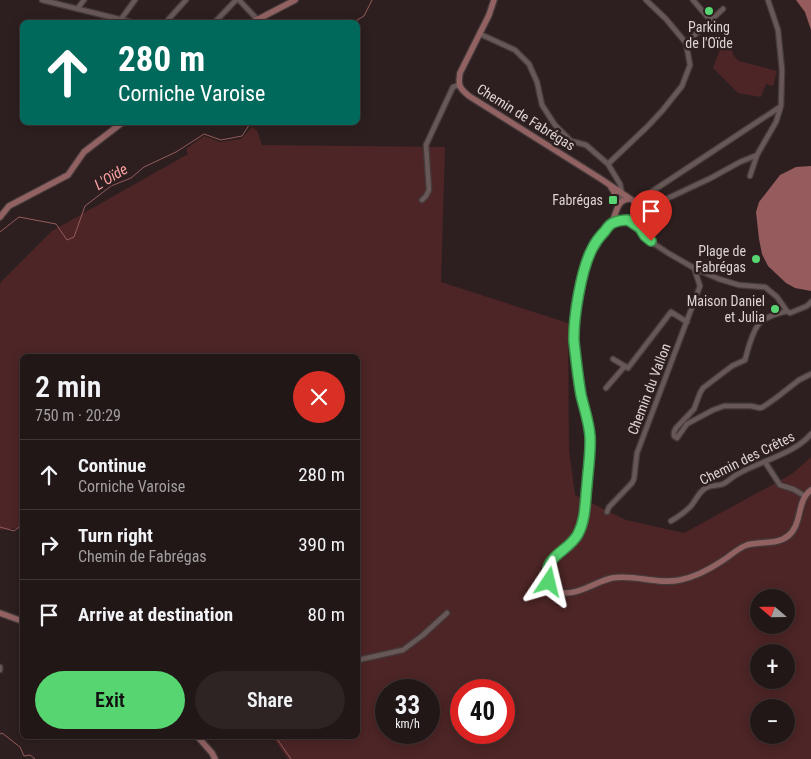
<!DOCTYPE html>
<meta charset="utf-8">
<style>
:root{--surface:#221717;--page:#2e2424;--text:#f1f3f6;--muted:#a29fa1;--line:#3f3636;--accent:#57d570}
body{margin:0;font-family:"Roboto Condensed",sans-serif;background:var(--page);color:var(--text);height:100vh;display:flex;flex-direction:column;font-size:19px;white-space:nowrap}
*{box-sizing:border-box;margin:0}
p{font-size:16px;color:var(--muted)}
.icon{flex:none;width:28px;height:28px;fill:none;stroke:currentColor;stroke-width:2;stroke-linecap:round;stroke-linejoin:round}
.map{position:relative;flex:1;overflow:hidden}
.panel{position:absolute;left:20px;top:354px;width:340px;height:385px;display:flex;flex-direction:column;background:var(--surface);border-radius:8px;box-shadow:0 2px 12px #0003,0 0 0 1px var(--line)}
.panel>*{flex:none}
.guide{position:absolute;left:20px;top:20px;width:340px;height:105px;border-radius:8px;box-shadow:0 2px 12px #0003,0 0 0 1px var(--line);background:#00695c;color:#fff;overflow:hidden}
.needle{width:32px;rotate:290deg}
.controls{position:absolute;left:750px;top:589px;display:grid;gap:10px}
.controls a{display:grid;place-items:center;width:45px;height:45px;border-radius:50%;background:var(--surface);box-shadow:0 2px 12px #0003,0 0 0 1px var(--line);font-size:25px}
.speed{position:absolute;left:375px;top:679px;display:flex;gap:10px;font-size:25px;font-weight:700;text-align:center}
.speed>*{display:grid;place-content:center;width:65px;height:65px;border-radius:50%;background:var(--surface);box-shadow:0 2px 12px #0003,0 0 0 1px var(--line);line-height:1}
.speed small{font-size:12px;font-weight:400}
.speed .limit{border:8px solid #d22;background:#fff;color:#111}
.pin{position:absolute;display:grid;place-items:center;width:42px;height:42px;color:#fff;margin:-51px -21px;border-radius:50% 50% 50% 0;rotate:-45deg;box-shadow:0 0 5px #0007}
.pin .icon{rotate:45deg}
.me{position:absolute;width:55px;margin:-28px;rotate:10deg;stroke-linejoin:round;filter:drop-shadow(0 0 4px #0008)}
.turn{display:flex;align-items:center;gap:18px;height:105px;padding:0 15px;font-size:22px}
.turn .icon{width:65px;height:65px;stroke-width:2.5}
.turn b{display:block;font-size:35px;line-height:42px}
.round{display:grid;place-items:center;flex:none;width:52px;height:52px;border-radius:26px;background:var(--page)}
.overview{display:flex;align-items:center;justify-content:space-between;height:85px;padding:0 15px}
h1{font-size:30px;font-weight:600;line-height:38px}
.action{display:flex;gap:10px;margin-top:auto;padding:10px 15px}
.action a{flex:1;height:58px;border-radius:30px;background:var(--accent);color:#111;font-size:20px;font-weight:600;line-height:58px;text-align:center}
.action a+a{background:var(--page);color:var(--text)}
ul{padding:0;list-style:none}
li{display:flex;align-items:center;gap:15px;height:70px;padding:0 15px;border-top:1px solid var(--line)}
li div{flex:1}
li b{display:block;font-size:19px}
li em{font-style:normal}
.map>svg:first-child{display:block}
.green{fill:#4d2526;fill-rule:evenodd}
.water{fill:#965b5c}
.lines{fill:none;stroke-linecap:round;stroke-linejoin:round}
.stream{stroke:#965b5c;stroke-width:1}
.street-casing{stroke:#453a3a;stroke-width:7}
.secondary-casing{stroke:#453a3a;stroke-width:8}
.street{stroke:#675756;stroke-width:4.5}
.secondary{stroke:#926263;stroke-width:5.5}
.route-casing{stroke:#398a49;stroke-width:12}
.route{stroke:#57d570;stroke-width:9}
.poi-dot{fill:#57d570;stroke:#2d1f1f;stroke-width:2}
.labels{text-anchor:middle;stroke-width:5;stroke-linejoin:round;paint-order:stroke}
.poi-label{font-size:14px;fill:#ded4d4;stroke:#2d1f1f;text-anchor:end}
.street-label{font-size:14px;fill:#ded4d4;stroke:#2d1f1f}
.water-label{font-size:15px;font-style:italic;fill:#fda3a4;stroke:#2d1f1f}
</style>
<div class="map">
<svg width="811" height="759" viewBox="0 0 811 759">
<rect width="100%" height="100%" fill="#2d1f1f"/>
<!-- green -->
<path class="green" d="M728,29L733,55L739,61L777,71L773,86L766,84L761,97L738,93L713,68Z
M252,127L257,130L262,145L445,147L441,282L568,323L569,450L575,495L626,520L684,533L792,474L811,457V759H288L272,736H358V356H22V528L0,530V284L2,281L52,231L188,154L186,149L204,136L220,142L241,139ZM759,598H786V625H759ZM759,652H786V680H759ZM386,690H429V732H386ZM461,690H504V732H461ZM759,708H786V735H759Z"/>
<!-- water -->
<path class="water" d="M796,0H811V30L805,12Z
M811,166V291L795,288L786,283L768,266L762,254L759,239L756,212L759,202L780,175L796,167Z"/>
<g class="lines">
<!-- stream -->
<path class="stream" d="M354,22L364,16L372,0
M0,232L19,217L56,224L67,240L74,237L85,206L111,186L131,178L144,167L176,152L204,134L221,140L242,136L251,122
M0,527L14,531L22,525
M0,734L2,733L20,747L24,756L30,755L35,759
M275,736L291,759"/>
<!-- street casing -->
<g class="street-casing">
<path id="street" d="M42,0L131,22
M239,0L258,20
M693,0L711,21
M78,8L84,0
M119,22L135,0
M166,22L186,0
M215,22L236,0
M480,34L515,50L529,64L537,82L542,105L555,125L571,141L586,145L608,164L620,184L622,193L620,202
M686,43L723,9
M608,164L648,126L662,111L682,86L690,65L686,43L666,19L646,0
M750,176L757,155
M640,199L652,203L662,201L711,178L740,162L757,155L776,122L781,106L782,70L778,30L768,0
M422,200L426,196L429,190L426,145L453,87L459,85
M639,200L780,107
M628,220L640,228L645,236L653,243L668,253L694,268L719,279L739,285L765,287L777,297L787,311L790,313L807,306L811,302
M787,311C777,314 764,317 758,325C751,335 748,349 745,360L732,366L703,388L700,393L694,409L676,428L674,432V436L677,438L687,424L713,410L724,406H751L760,408L763,407L776,398L799,380L811,374
M613,359L628,368L671,312L687,322
M606,388L625,366
M765,462L780,485L793,489L805,496
M607,512L609,507L632,483L634,479L637,453L700,286L694,268
M671,521C678,517 684,513 690,507C696,501 699,490 708,487C712,485 718,486 723,484C728,482 731,478 736,475C757,462 795,454 811,434
M358,660L403,650L423,635L447,613
M0,667V670"/>
</g>
<!-- secondary casing -->
<g class="secondary-casing">
<path id="secondary" d="M494,0L489,15L460,73C458,85 459,88 469,96L601,179L635,202L638,210L637,215L634,218L631,219L612,223
M253,22L295,0
M611,187L614,192L618,205
M630,199C616,199 617,214 611,224C605,232 598,239 592,248C587,258 585,270 582,280C573,315 573,347 579,382C582,400 588,417 590,435C592,455 588,476 586,496C584,509 585,524 577,536C569,549 547,555 547,573C547,581 552,587 558,592C577,597 594,582 612,578C635,574 658,585 680,580C695,577 710,569 722,561C730,556 738,548 747,545C760,541 777,545 788,536C803,524 796,501 811,490
M0,217L9,206L68,175L84,152L123,122
M0,613L22,621
M197,736L212,753L215,759"/>
</g>
<!-- street -->
<use href="#street" class="street"/>
<!-- secondary -->
<use href="#secondary" class="secondary"/>
</g>
<g class="lines">
<!-- route casing -->
<g class="route-casing">
<path id="route" d="M549,582C541,555 568,553 578,534C586,519 585,501 587,485C588,469 591,452 590,436C589,422 584,408 581,395C578,378 576,360 574,342C573,319 581,270 592,249C595,243 600,236 605,231C607,228 610,224 613,223C617,221 623,220 628,220L640,228L645,236L651,241"/>
</g>
<!-- route -->
<use href="#route" class="route"/>
</g>
<!-- markers -->
<g class="poi-dot">
<circle cx="709" cy="11" r="5"/>
<rect x="608" y="195" width="10" height="10" rx="2.5"/>
<circle cx="756" cy="259" r="5"/>
<circle cx="775" cy="309" r="5"/>
</g>
<g class="labels">
<!-- poi labels -->
<g class="poi-label">
<text x="709" y="32" text-anchor="middle">Parking<tspan x="709" dy="16">de l'Oïde</tspan></text>
<text x="603" y="205">Fabrégas</text>
<text x="746" y="256">Plage de<tspan x="746" dy="16">Fabrégas</tspan></text>
<text x="765" y="306">Maison Daniel<tspan x="765" dy="16">et Julia</tspan></text>
</g>
<!-- street labels -->
<g class="street-label">
<text transform="translate(526 117) rotate(32)" y="5">Chemin de Fabrégas</text>
<text transform="translate(649 389) rotate(-69)" y="5">Chemin du Vallon</text>
<text transform="translate(747 458) rotate(-26)" y="5">Chemin des Crêtes</text>
</g>
<!-- water labels -->
<g class="water-label">
<text transform="translate(111 177) rotate(-31)" y="5">L'Oïde</text>
</g>
</g>
</svg>
<div class="controls">
<a><svg class="needle" viewBox="-14 -14 28 28"><path d="M0-13l5 13h-10z" fill="#e53935"/><path d="M0 13l5-13h-10z" fill="#a29fa1"/></svg></a>
<a>+</a>
<a>−</a>
</div>
<div class="speed"><div>33<small>km/h</small></div><div class="limit">40</div></div>
<div class="pin" style="left:651px;top:241px;background:#d93025"><svg class="icon" aria-label="arrive" viewBox="0 0 24 24"><path d="M6 21V4h12l-3 4 3 4H6"/></svg></div>
<svg class="me" style="left:549px;top:582px" viewBox="-20 -20 40 40"><path d="M0-17L14 15 0 8-14 15z" fill="#57d570" stroke="#fff" stroke-width="4"/></svg>
<div class="guide">
<div class="turn"><svg class="icon" aria-label="ahead" viewBox="0 0 24 24"><path d="M12 20V5M6 11l6-6 6 6"/></svg><div><b>280 m</b>Corniche Varoise</div></div>
</div>
<section class="panel">
<div class="overview"><div><h1>2 min</h1><p>750 m · 20:29</p></div><a class="round" style="background:#d93025;color:#fff"><svg class="icon" aria-label="close" viewBox="0 0 24 24"><path d="M6 6l12 12M18 6L6 18"/></svg></a></div>
<ul>
<li><svg class="icon" aria-label="ahead" viewBox="0 0 24 24"><path d="M12 20V5M6 11l6-6 6 6"/></svg><div><b>Continue</b><p>Corniche Varoise</p></div><em>280 m</em></li>
<li><svg class="icon" aria-label="right" viewBox="0 0 24 24"><path d="M7 20v-9h11M14 6l5 5-5 5"/></svg><div><b>Turn right</b><p>Chemin de Fabrégas</p></div><em>390 m</em></li>
<li><svg class="icon" aria-label="arrive" viewBox="0 0 24 24"><path d="M6 21V4h12l-3 4 3 4H6"/></svg><div><b>Arrive at destination</b></div><em>80 m</em></li>
</ul>
<div class="action"><a>Exit</a><a>Share</a></div>
</section>
</div>
